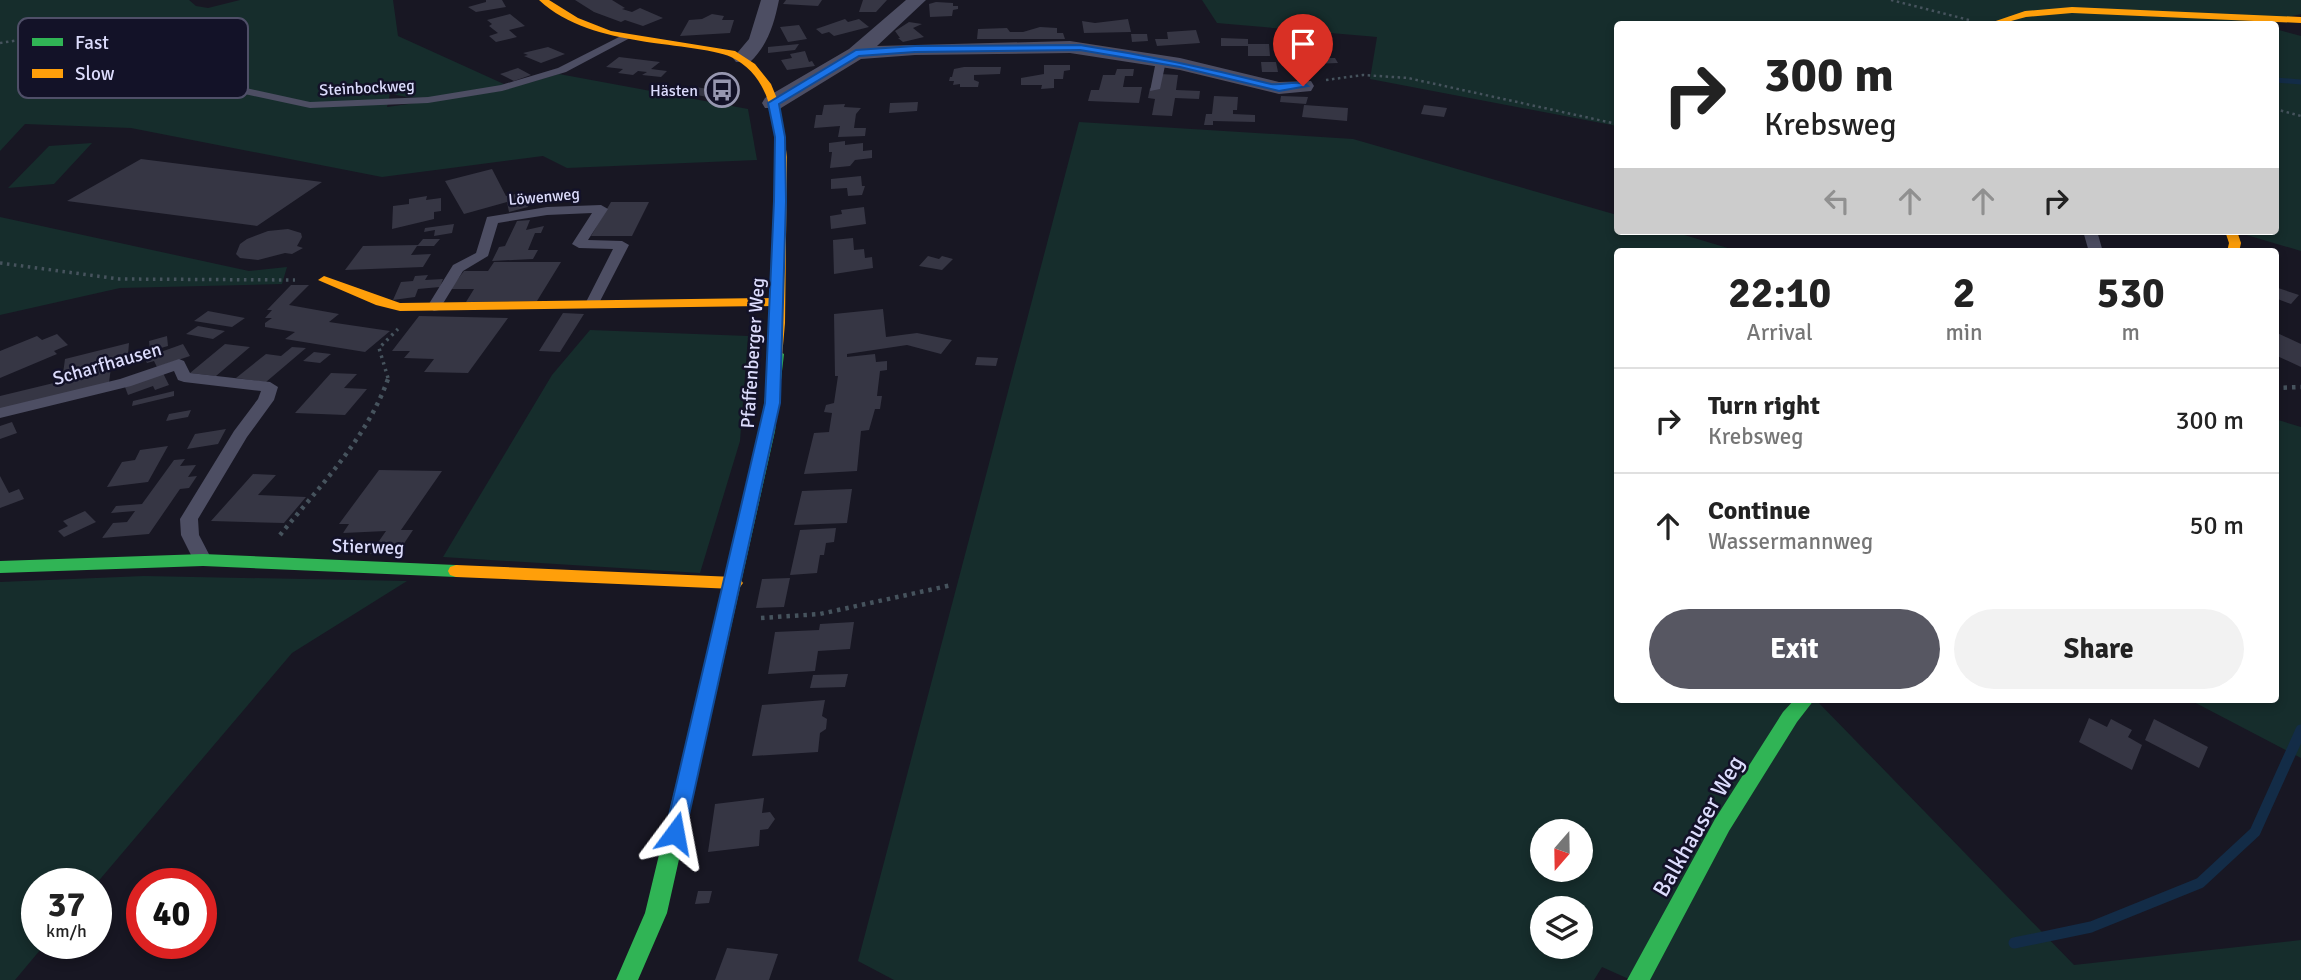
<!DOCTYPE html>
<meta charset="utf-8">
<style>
:root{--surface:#fff;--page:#f2f2f2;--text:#222;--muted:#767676;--line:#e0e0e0;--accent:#575762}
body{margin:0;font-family:Signika,sans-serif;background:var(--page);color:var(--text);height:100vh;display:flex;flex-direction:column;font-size:26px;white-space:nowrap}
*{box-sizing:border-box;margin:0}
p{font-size:23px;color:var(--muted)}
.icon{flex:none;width:38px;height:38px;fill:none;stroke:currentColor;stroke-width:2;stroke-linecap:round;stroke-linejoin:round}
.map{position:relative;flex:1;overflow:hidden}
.details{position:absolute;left:1614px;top:248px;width:665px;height:455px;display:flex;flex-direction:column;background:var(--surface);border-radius:7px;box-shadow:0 4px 10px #0003}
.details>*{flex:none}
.banner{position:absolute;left:1614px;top:21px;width:665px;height:214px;border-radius:7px;box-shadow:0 4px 10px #0003;background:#fff;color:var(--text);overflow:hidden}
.needle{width:46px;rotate:200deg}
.controls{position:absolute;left:1530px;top:819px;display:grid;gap:14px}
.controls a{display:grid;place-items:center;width:63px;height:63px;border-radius:50%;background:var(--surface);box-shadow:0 4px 10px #0003;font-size:35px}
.speed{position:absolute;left:21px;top:868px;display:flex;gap:14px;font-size:35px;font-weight:700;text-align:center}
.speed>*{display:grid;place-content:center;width:91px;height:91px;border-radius:50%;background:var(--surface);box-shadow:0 4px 10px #0003;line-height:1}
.speed small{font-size:18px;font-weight:400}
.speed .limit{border:10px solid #d22;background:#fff;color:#111}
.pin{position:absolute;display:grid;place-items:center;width:60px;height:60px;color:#fff;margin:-72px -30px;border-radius:50% 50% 50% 0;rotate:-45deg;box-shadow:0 0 7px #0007}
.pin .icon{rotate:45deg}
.me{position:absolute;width:77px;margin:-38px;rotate:13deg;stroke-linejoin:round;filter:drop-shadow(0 0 5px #0008)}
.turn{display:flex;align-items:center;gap:24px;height:147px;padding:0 35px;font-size:32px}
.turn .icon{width:91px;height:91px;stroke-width:2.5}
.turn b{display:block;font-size:49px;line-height:60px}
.lanes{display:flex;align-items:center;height:66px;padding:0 35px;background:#0003;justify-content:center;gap:35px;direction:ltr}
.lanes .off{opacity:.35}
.eta{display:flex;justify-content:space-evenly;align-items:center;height:119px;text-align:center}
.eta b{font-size:42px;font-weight:700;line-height:49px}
.button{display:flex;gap:14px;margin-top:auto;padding:14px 35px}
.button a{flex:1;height:80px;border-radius:42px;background:var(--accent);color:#fff;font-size:28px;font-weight:700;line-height:80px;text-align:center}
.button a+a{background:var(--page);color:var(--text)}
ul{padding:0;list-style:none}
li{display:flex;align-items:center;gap:21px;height:105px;padding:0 35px;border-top:2px solid var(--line)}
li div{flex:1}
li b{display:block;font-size:26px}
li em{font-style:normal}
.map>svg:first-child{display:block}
.green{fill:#162d2c;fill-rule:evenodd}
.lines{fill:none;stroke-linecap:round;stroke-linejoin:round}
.stream-far1{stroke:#132c47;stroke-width:5}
.stream{stroke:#132c47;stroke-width:11}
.building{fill:#363644}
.path-far2{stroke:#46535d;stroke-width:2.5;stroke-dasharray:2.5 3.5;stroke-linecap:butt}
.path-far1{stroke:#46535d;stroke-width:3.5;stroke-dasharray:2.5 4.5;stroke-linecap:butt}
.path{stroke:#46535d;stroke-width:4.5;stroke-dasharray:3.5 5;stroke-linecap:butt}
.lane{fill:#4d4e63;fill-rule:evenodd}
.street{fill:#4d4e63;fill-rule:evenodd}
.fast{fill:#30b455;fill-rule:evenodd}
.slow{fill:#ff9f0a;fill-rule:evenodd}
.route{fill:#1a73e8;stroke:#114b97;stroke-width:2}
.labels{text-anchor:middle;stroke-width:5;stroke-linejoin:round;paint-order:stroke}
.far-street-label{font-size:16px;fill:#dcdcfc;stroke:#131228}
.far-poi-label{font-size:16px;fill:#dcdcfc;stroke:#131228;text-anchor:end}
.street-label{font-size:19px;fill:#dcdcfc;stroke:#131228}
.near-street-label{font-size:23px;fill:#dcdcfc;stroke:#131228}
.key{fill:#131228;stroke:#4f4f68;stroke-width:2}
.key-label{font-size:19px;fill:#dcdcfc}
</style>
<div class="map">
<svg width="2301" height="980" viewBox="0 0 2301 980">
<rect width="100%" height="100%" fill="#181723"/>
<!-- green -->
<path class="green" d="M0,0H189L196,6L208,8L240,0H393L398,36L506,85C470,91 426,105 390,93L387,107L500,91L559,74L748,109L757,160L567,168L543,156L382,177L131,128L25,124L0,151Z
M1202,0H2301V14L2257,24H1617V126L1370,79L1377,37L1217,23Z
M2275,29L2301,36V251L2233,231H2275Z
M1079,122L1353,139L1617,215V231H1671L1741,252H1617V700H1816L2074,965L2301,940V980H1631L1602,967L1594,980H894L858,961ZM1542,831H1580V870H1542ZM1542,908H1580V947H1542Z
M92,143L54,184L8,188L49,146Z
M0,217L249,271L287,267L282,284L120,288L0,315Z
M590,330L748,336L740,441L700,573L443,557L552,375Z
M2275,419L2301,427V758L2190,700H2275Z
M144,576L407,581L292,653L96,884H37V943H46L15,980H0V582Z"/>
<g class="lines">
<!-- stream-far1 -->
<path class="stream-far1" d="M2275,80L2301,82"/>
<!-- stream -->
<path class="stream" d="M2014,943L2091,927L2200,883L2255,832L2301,730"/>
</g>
<!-- building -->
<path class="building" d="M486,0H502L506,7L476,12L468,7L486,2Z
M575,0H612L625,8L622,9L632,12L640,8L663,18L643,26L625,20L621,22L594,12Z
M786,0H822L818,6L783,4Z
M863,0H887L876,12H859Z
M936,2L953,3V6H958V9L953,10L952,16L930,17L929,4Z
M510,14L525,26L509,30L517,37L496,42L489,36L498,33L489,26L492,24L487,20Z
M712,14L724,16L722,20H734L730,33L680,36L689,20L702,19Z
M845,19L848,22L859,19L869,27L834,36L829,32L822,34L816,29Z
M1128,19L1131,32L1084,33L1082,21L1095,23Z
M909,22L922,24L913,28L924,37L903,42L898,38H900L895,31Z
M799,25L807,39L788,42L780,27Z
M1040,27L1057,28V33H1063L1065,39H977L978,29L1007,28L1010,32H1023Z
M1196,30L1200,43L1157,46L1155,39H1168L1167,32Z
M1131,34H1147L1148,41L1132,42Z
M1221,38L1248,39V44H1269L1270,56H1248V46H1221Z
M799,44L795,50L768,53V47Z
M1289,44L1322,45L1325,58H1335L1338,63L1312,64L1315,72H1300Z
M548,47L565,54L541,63L524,56L528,55L523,53Z
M805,51L809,62L812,61L815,66L787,70L781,60L792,58L790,54Z
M619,57L660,62L651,69L667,71L661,77L642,75L647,72L638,71L633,75L618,73L623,69L606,67Z
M1261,62H1276L1278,72H1262Z
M1044,65H1070V70L1064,71L1063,79H1054V88L1041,89L1042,85H1021V78L1044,74Z
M964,67H1001L1000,74L974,75V80L979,82L978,87H960V84L953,85L954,81H949L950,77H952L954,69Z
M518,68L531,75L514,81L500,74Z
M1117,69H1134L1133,76H1125L1123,87H1142L1139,103L1088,101L1091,90H1099L1103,75H1115Z
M1160,74L1178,75L1176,90L1200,91L1199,99L1175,98L1172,116L1152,115L1155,99L1148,98L1150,88L1157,89Z
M695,87L722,91L713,98L686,93Z
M1214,96L1238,97L1237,110H1233V114L1255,115V122L1213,121V125H1204L1206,114H1212Z
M1281,96L1308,97L1306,104L1280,102Z
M918,102L917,111L889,113L890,103Z
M845,104L844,107L861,108L856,114L854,128H866L865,136L838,137L840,126L814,128L816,115H822L824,105Z
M1304,105L1348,108L1347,121L1302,117Z
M1424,105L1447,108L1444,117L1421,114Z
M845,141V145L863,143V151L872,150V158L855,160L850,166L830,168L832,152H829V143Z
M141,159L322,182L257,226L67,201Z
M492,169L506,196L521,193L528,207L509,212L507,202L464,214L445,181Z
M861,176L862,186H865L862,195L848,196L847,188L831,189V179Z
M427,196L426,200L441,198V211L434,212V219L392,229L393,206L409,204V199Z
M611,202H649L632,236H591Z
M864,207L866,224L831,229L830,216L842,214L841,210Z
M530,220L526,230L544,226L541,233H535L528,250H538L533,259L492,261L499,247L505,246L517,221Z
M454,224L452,233L434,236L435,230L424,232L425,228Z
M288,229L301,233L302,237L297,246L303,248L292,254L285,253L258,260L240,258L236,254L240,244L247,239L268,231Z
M853,238L854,250L864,249L865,258L872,257L873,268L834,274L833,240Z
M423,239H440L434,246H417L411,255L431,254L423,267L345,270L363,246L418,245Z
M928,256L939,259L942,256L953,259L942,270L919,266Z
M494,262H561L537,301L466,302L474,289H450L464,271H488Z
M428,275L425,280L443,279L440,287L418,289L415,297L393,300L401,282L413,281L415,276Z
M291,285H309L289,305L339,314L329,322L390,331L365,352L285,339L295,332L265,327V323L272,318H265L272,310H267Z
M2275,287L2299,295L2291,304L2275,298Z
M883,309L886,337L917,333L952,340L941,354L907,345L847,354V357L875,354L876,362L887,361V370L880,371L877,396H882L880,409H875L869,430L861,431L857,471L804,474L814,433L829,432L832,413L824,412L826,405L834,403L838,376H835L834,314Z
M208,311L245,318L232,327L194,321Z
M563,313L584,314L560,352L539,351Z
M419,316L508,318L468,373L424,372L434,359L404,358L410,351H392Z
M198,326L225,331L213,339L186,334Z
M2275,332L2301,344V367L2275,355Z
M57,334L68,345L54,351L57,354L0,378V351L37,336L42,340Z
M167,336L168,346L150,351L149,341Z
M129,343L128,355L112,359L109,383L0,410V396L62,381L65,359Z
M183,344L190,356L157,367L154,361L147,363L144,358Z
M225,344L250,347L216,376L190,373Z
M292,347L306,348L266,382L236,378L266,354L281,356Z
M314,352L331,354L320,363L303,361Z
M977,357L998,358L996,366L975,365Z
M163,373L169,385L155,390L153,386L128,395L125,387Z
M331,373L357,374L344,388L367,389L345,415L295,413Z
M174,391V396L132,406L133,401Z
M191,410L188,417L166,421L169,414Z
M12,422L17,433L0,439V426Z
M226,429L218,444L187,449L195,434Z
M168,446L148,482L107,487L122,462L135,460L140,450Z
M185,459L180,466L196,465L188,477L197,476L189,488L180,489L149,534L102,538L113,523L127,522L135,511L111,513L116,506L142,504L174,460Z
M379,470L442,471L401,530H413L397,554H370L386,531L343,533L349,524H339Z
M253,474L276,475L258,495L306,497L284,523L211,521Z
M0,476L9,493L19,489L24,499L0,508Z
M852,489L847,523L794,525L802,491Z
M85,511L96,522L64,537L58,531L68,526L63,521Z
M836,528L834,542L826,543L824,555H820L817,573L790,575L800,530Z
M790,578L784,607L756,608L762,579Z
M854,622L850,649L818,651L815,671L768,674L775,632L819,630L820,624Z
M848,674L845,687L810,688L813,675Z
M825,700L822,716L827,719L826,729L820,733L818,752L752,756L762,705Z
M2089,718L2107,727L2111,719L2132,730L2128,737L2142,745L2132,770L2079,742Z
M2154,719L2208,747L2199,768L2145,740Z
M764,798L762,813L770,812L775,819L768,829L760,830L759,846L708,852L715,804Z
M698,891H712L709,903L695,904Z
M727,948L778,954L769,980H715Z"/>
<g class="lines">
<!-- path-far2 -->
<path class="path-far2" d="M1891,0L1969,20
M0,43L110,26
M1326,80L1363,75L1408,78L1617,124
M2275,109L2301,116"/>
<!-- path-far1 -->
<path class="path-far1" d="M0,263L119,279L295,280
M388,378L379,348L398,329"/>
<!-- path -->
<path class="path" d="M2275,388L2301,387
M280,535C319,487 369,436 389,376
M761,618L820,614L952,585"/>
<!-- lane -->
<path class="lane" d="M126,22H134V36L166,60L219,82L310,102L428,97L501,85L558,68L621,36L630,38L566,72L502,91L428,103L310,108L212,87L158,64L125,39L122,30Z
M1161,58L1166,61L1160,89L1150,91L1156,61Z
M601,205L608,209L588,240L622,241L629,245L597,307H587L585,304L613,249L579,248L572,244L592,213L547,215L498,223L488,256L463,271L439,310L434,311L427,307L453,265L476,253L487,217L547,207Z
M2083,231H2097L2103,252H2089Z
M179,359L184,361L190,373L270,382L278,387L274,400L247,437L198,519L199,535L212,560L210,565H196L181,535L180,519L234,431L258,399L261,391L184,382L178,380L174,371L131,386L0,418V408L120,379Z"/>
<!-- street -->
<path class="street" d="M761,0H779C774,24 768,45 750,62H736L733,58L749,39Z
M906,0H926L877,46L1070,41L1180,58L1279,82L1311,81L1314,86L1311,91L1279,94L1180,70L1070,53L915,55L861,59L781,108H765L762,103L765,98L849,49Z"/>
<!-- fast -->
<path class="fast" d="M777,350L784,354L775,431L667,913L638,980H616L645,913L761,431L770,354Z
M203,554L456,565L462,567L464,571L462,575L456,577L203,566L0,573V561Z
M1794,700H1814L1797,722L1729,831L1650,980H1627L1715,819L1783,712Z"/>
<!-- slow -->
<path class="slow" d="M539,0H549L578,18L611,31L735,51L755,64L771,84L780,106L787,157L785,323L782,357L777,358L770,354L772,306L400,311L376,305L318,280L324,276L400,303L772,298C773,270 774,241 774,212C776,163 786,83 731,57C715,49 662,45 641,41C605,35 567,26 539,0Z
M2072,7L2301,17V23L2072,13L2026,17L2000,24H1987L2025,11Z
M2225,231H2237L2241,243L2239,252H2227L2229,243Z
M456,565L734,577L740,579L743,583L740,587L734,589L456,577L450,575L448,571L450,567Z"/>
</g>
<!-- route -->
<path class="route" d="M1080,45C1145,55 1208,68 1271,84C1283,86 1298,79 1308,86L1279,91L1180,67L1080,50L915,52L859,56L779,104L785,137L786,201L780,403L685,833L682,839L675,842L668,839L665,833L765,403L774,201L775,137L768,103L856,50L915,46Z"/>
<!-- icons -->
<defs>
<g id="bus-ring" transform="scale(1.75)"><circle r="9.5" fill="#131228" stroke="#9797b0" stroke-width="1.5"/><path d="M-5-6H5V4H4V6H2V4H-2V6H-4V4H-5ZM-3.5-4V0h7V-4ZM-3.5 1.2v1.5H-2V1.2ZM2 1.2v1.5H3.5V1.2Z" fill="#9797b0"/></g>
</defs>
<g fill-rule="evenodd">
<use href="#bus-ring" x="722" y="90"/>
</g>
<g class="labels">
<!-- far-street labels -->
<g class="far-street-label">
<text transform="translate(367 87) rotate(-3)" y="6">Steinbockweg</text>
<text transform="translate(544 196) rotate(-5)" y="6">Löwenweg</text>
</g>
<!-- far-poi labels -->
<g class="far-poi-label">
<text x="698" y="96">Hästen</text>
</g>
<!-- street labels -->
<g class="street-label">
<text transform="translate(752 353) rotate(-86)" y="7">Pfaffenberger Weg</text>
<text transform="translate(107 363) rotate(-16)" y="7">Scharfhausen</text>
<text transform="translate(368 546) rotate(2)" y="7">Stierweg</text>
</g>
<!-- near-street labels -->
<g class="near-street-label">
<text transform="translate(1698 826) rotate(-60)" y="8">Balkhauser Weg</text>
</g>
</g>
<!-- legend -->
<rect x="18" y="18" width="230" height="80" rx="10" class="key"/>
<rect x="32" y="38" width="31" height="8" fill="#30b455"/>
<rect x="32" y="69" width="31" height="9" fill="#ff9f0a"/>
<g class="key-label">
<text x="75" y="49">Fast</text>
<text x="75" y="80">Slow</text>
</g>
</svg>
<div class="controls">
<a><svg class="needle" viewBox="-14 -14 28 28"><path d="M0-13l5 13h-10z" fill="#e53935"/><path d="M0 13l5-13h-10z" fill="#767676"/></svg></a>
<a><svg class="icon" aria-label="layers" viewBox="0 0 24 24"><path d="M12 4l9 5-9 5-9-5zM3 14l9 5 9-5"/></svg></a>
</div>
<div class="speed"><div>37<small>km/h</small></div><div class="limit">40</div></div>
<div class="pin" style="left:1303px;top:86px;background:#d93025"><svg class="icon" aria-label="arrive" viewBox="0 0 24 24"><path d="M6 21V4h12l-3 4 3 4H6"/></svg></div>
<svg class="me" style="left:675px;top:833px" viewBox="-20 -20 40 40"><path d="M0-17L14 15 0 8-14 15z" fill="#1a73e8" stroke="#fff" stroke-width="4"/></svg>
<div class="banner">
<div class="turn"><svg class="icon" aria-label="right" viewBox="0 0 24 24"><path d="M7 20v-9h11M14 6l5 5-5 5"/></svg><div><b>300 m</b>Krebsweg</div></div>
<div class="lanes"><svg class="icon off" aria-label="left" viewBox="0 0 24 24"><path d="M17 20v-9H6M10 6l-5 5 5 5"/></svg><svg class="icon off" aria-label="ahead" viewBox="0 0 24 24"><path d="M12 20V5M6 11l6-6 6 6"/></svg><svg class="icon off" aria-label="ahead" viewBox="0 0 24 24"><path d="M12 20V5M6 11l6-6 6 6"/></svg><svg class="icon" aria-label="right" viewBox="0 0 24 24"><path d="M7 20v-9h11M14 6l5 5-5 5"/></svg></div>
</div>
<section class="details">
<div class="eta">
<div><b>22:10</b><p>Arrival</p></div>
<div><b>2</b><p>min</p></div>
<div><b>530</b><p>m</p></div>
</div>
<ul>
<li><svg class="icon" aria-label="right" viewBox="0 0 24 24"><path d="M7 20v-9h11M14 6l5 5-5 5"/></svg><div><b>Turn right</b><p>Krebsweg</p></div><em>300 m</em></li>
<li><svg class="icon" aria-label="ahead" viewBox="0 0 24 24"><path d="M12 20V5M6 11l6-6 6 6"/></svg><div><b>Continue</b><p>Wassermannweg</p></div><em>50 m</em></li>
</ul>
<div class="button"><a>Exit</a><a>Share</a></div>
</section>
</div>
